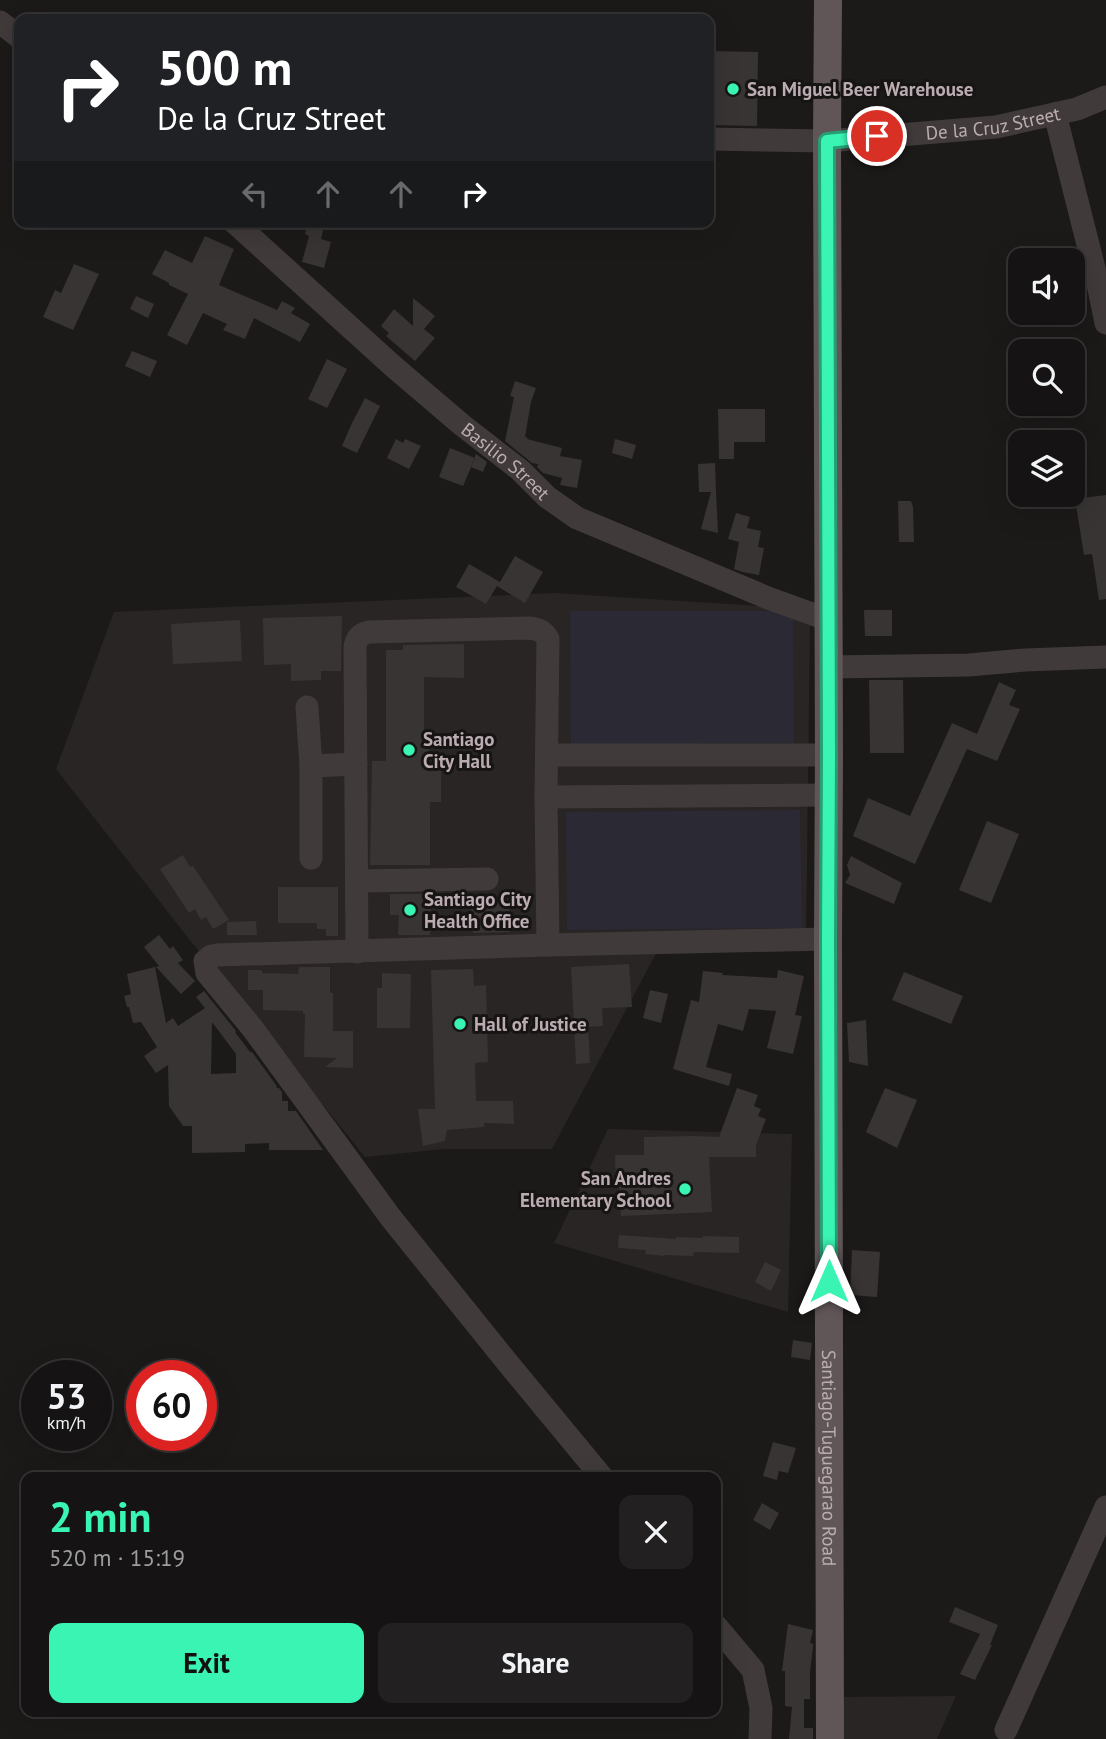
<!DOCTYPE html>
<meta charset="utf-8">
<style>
:root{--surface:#151313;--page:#222021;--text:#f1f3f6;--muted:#9d9ea0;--line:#343233;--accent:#3af4b4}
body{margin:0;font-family:"PT Sans",sans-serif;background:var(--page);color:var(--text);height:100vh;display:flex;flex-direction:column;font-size:26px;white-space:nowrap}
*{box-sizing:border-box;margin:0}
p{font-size:23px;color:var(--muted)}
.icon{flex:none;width:38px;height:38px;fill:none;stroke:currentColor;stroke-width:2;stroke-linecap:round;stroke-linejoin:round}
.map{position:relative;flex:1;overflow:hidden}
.drawer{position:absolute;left:21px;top:1472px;width:700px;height:245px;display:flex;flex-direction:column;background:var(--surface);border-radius:14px;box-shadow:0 7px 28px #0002,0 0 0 2px var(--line)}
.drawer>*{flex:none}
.top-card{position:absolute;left:14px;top:14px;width:700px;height:214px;border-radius:14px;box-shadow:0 7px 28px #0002,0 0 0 2px var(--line);background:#202124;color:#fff;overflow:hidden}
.fabs{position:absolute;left:1008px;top:248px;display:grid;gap:14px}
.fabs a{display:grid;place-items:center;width:77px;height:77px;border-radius:14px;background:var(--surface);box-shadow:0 7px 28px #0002,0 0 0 2px var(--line);font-size:35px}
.speed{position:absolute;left:21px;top:1360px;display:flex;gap:14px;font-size:35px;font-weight:700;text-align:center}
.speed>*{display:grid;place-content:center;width:91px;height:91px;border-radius:50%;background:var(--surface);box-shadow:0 7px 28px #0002,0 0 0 2px var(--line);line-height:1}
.speed small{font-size:18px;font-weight:400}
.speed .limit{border:10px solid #d22;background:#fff;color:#111}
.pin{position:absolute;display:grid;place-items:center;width:60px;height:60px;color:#fff;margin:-30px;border:4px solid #fff;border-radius:50%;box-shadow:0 2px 7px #0007}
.me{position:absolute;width:77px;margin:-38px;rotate:0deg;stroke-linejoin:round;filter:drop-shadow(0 0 5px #0008)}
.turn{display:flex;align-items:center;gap:24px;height:147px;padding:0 28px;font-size:32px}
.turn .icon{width:91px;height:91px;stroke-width:2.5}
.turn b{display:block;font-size:49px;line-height:60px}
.lanes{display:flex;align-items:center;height:66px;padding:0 28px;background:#0003;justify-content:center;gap:35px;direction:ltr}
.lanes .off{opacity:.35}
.round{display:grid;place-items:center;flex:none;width:74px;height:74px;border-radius:14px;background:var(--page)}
.overview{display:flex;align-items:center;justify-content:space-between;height:119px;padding:0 28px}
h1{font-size:42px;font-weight:700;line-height:52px;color:var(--accent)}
.primary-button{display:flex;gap:14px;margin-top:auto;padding:14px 28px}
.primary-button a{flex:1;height:80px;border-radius:14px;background:var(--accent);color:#111;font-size:28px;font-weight:700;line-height:80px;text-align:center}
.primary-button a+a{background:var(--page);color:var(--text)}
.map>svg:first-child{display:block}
.built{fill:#292525}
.green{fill:#2a2934}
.building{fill:#383434;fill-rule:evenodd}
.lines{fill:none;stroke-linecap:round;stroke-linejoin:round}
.minor{stroke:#413a3b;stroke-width:23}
.major{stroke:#605658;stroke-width:28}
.route-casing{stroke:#269f75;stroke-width:18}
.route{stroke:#3af4b4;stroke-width:12}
.poi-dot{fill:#3af4b4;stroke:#171414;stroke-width:2.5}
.labels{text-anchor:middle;stroke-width:6;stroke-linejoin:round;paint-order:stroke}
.poi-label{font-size:19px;font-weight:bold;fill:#bbacb1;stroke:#171414;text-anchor:start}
.street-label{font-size:19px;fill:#bbacb1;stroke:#171414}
</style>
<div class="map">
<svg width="1106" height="1739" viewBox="0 0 1106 1739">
<rect width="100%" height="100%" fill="#1c1919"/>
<!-- built -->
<path class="built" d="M554,593L794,608L810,624L806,941L661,944L552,1149H444L365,1157L189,939L56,769L114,612Z
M608,1129L792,1134L788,1312L554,1243Z
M956,1696L937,1739H842V1697Z"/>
<!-- green -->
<path class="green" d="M570,611H793L794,743L571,744Z
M800,810L802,928L567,930L566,812Z"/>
<!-- building -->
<path class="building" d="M709,51L758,52L757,126L709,125Z
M308,222H325L321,239L331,242L324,268L302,262L309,236L305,234Z
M205,236L234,249L219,285L277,310L282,301L295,308L291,313L310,324L300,342L254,318L245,339L223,330L227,324L203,313L187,345L167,335L188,294L169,285V283L152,274L165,250L192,263Z
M74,264L99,274L73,330L43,317L55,290L61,293Z
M136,296L154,304L148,318L130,309Z
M413,298L435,316L424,329L435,338L415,361L386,336L389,333L381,326L394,309L413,326Z
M132,351L157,361L150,377L125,366Z
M327,359L347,369L327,408L308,399Z
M515,381L536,388L531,402L525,437H527V439L562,448L560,456L582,460L577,488L560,485L562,478L543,473L537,467L538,464L532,463L505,441L514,397L510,396Z
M365,398L380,406L357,453L342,446L352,423Z
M718,409H765V442H734V459H719Z
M396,439L403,443L405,439L421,446L409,469L387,458Z
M615,439L636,445L632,459L612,453Z
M450,448L475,458L463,486L439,477Z
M476,454L487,462L483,472L471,467Z
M715,463L716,492L718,533L701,529L711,492H699L698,464Z
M1106,495V599L1099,600L1092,554L1084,555L1075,499Z
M898,501H911L913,507L914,542H899Z
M736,513L750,517L747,528L761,531L758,547L764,548L759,575L743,572L734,569L739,542L728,539Z
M515,556L543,572L525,603L497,586L486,604L456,587L469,564L500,582Z
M864,610H892V636H865Z
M342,616L341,671H321V680L291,681V664L264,665L263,618Z
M240,620L242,661L173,664L171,624Z
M464,644V678L424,677V738H429V763H441V802H430V865H370L372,761H386V650H403V645Z
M869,680H903L904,753H870Z
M999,682L1016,690L1009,705L1020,709L997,761L967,749L915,864L853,836L868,798L910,816L952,723L977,734Z
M987,821L1019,834L991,903L959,890Z
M183,855L190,867L193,866L229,920L213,929L206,917L201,920L195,909L189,913L160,869Z
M851,856L902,883L894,904L845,883L850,875L847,865Z
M278,887H338V936H326V929H317V923H278Z
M390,894H431L430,935H398L399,915H390Z
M509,901L510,932L473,933L471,902Z
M256,921L257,935H227V922Z
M159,935L170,949L173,946L183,960L178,963L195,981L181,994L156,967L159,966L144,947Z
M629,964L632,1007L602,1008L603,1026L588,1027L590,1063L576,1064L571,967Z
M155,967L166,1023L173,1018L178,1026L205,1008L196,997L204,991L236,1031L235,1032L250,1052H252L276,1085L277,1088H279L282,1092V1101H288V1111H296L323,1150H269V1143L245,1144V1152L192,1153V1126H183L169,1106L168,1065L156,1073L144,1056L157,1047L141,1022L133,1023L129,1007H127L124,996L131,994L127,974ZM212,1022L236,1054V1073L211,1074Z
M299,967H330V993H333V1031H353V1068L325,1067L337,1058L304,1057L305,1014H303V1011L263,1010V990H248V970H262V973L298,974Z
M473,969L474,986L486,985L488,1062L475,1063L476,1101H513L514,1124L484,1123V1127L447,1130L445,1141L423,1146L418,1109H435L431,970Z
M778,970L804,976L795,1015L802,1016L793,1054L767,1048L776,1011L749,1009L743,1031L718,1024L706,1067L732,1074L729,1086L673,1069L691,1000L699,1002L703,971L723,973L722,975L777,978Z
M904,972L963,996L951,1024L892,1000Z
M382,973L411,974L410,1028H377V988H382Z
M650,990L668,994L661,1023L643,1018Z
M866,1020L868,1066L849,1062L847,1023Z
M737,1088L758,1095L754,1106L761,1109L758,1116L766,1119L756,1145V1157H709L712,1212L621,1216L619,1185H616L615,1155H644V1137L694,1136L719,1137Z
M885,1088L917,1100L897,1148L866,1132Z
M619,1235L676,1239V1237L703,1238V1236L739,1237V1253L694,1252L693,1256L664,1255V1256L645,1254L646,1250L618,1248Z
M852,1250L880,1252L877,1297L850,1295Z
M765,1262L781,1270L771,1291L755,1282Z
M793,1340L812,1343L810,1360L791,1357Z
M773,1442L796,1448L788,1473L779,1471L777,1480L763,1476Z
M762,1503L779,1513L770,1530L753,1520Z
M955,1607L998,1625L990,1645H992L975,1680L960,1674L980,1634L949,1622Z
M788,1624L813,1630L810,1643L813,1644V1647L810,1672V1699H804V1728H813V1739H789L792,1707L785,1706V1671H782Z"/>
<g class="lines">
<!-- minor -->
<g class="minor">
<path d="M0,22L19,37"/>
<path d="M1055,114L1098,284L1106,323"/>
<path id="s1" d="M709,139L827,141L996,127L1077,109L1106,97"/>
<path id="s2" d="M234,222L394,367L462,425L520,470L547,497L577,518L768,598L829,620"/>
<path d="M828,667L969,665L1025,660L1106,657"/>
<path d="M307,707L311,766"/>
<path d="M547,755H829"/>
<path d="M546,797L829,795"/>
<path d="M311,858V766L356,764"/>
<path d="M357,881L487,879"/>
<path d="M357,952L355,648C356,639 359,634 369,632L529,628C538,629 544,631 548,639L546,797L548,945"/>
<path d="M602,1477L507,1362L391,1218L253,1029L207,973L205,961L211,956L217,955L548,945L828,939"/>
<path d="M716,1626L753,1670L761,1708L760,1739"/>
<path d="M1006,1730L1106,1507"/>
</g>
<!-- major -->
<path class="major" id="s3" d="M828,0L827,141L829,755L828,939L830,1739"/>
</g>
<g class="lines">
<!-- route casing -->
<g class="route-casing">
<path id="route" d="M829,1281L828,939L829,755L827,141L877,136"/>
</g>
<!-- route -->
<use href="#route" class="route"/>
</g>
<!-- markers -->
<g class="poi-dot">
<circle cx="733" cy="89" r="7"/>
<circle cx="409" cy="750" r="7"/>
<circle cx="410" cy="910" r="7"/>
<circle cx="460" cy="1024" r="7"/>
<circle cx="685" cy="1189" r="7"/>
</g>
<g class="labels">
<!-- poi labels -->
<g class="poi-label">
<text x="747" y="96">San Miguel Beer Warehouse</text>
<text x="423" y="746">Santiago<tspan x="423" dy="22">City Hall</tspan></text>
<text x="424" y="906">Santiago City<tspan x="424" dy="22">Health Office</tspan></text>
<text x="474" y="1031">Hall of Justice</text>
<text x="671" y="1185" text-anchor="end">San Andres<tspan x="671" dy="22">Elementary School</tspan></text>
</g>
<!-- street labels -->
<g class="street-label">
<text dy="7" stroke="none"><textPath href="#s1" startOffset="285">De la Cruz Street</textPath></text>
<text dy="7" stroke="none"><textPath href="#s2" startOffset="362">Basilio Street</textPath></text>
<text dy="7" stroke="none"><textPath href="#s3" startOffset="1458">Santiago-Tuguegarao Road</textPath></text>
</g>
</g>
</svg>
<div class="fabs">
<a><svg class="icon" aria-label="sound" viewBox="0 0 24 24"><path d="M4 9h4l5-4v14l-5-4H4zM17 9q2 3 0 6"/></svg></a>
<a><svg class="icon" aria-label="search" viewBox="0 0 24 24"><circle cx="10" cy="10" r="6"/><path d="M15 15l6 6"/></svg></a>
<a><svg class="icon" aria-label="layers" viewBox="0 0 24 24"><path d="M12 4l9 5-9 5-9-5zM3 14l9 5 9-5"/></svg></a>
</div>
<div class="speed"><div>53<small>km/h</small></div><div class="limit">60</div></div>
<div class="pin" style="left:877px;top:136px;background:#d93025"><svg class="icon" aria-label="arrive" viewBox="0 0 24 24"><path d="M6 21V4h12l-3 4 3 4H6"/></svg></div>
<svg class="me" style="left:829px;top:1281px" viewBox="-20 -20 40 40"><path d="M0-17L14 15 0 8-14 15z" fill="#3af4b4" stroke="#fff" stroke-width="4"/></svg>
<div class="top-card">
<div class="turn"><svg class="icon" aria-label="right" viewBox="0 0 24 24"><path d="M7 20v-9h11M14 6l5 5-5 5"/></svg><div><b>500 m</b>De la Cruz Street</div></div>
<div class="lanes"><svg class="icon off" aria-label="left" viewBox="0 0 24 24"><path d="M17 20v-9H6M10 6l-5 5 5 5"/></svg><svg class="icon off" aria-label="ahead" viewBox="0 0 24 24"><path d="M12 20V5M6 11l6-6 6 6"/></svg><svg class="icon off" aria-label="ahead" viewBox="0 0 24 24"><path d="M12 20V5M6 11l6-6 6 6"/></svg><svg class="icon" aria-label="right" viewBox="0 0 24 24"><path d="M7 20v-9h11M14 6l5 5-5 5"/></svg></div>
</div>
<section class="drawer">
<div class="overview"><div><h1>2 min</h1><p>520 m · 15:19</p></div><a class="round"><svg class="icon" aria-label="close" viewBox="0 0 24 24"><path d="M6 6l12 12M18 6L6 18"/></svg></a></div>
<div class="primary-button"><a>Exit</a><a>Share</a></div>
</section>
</div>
